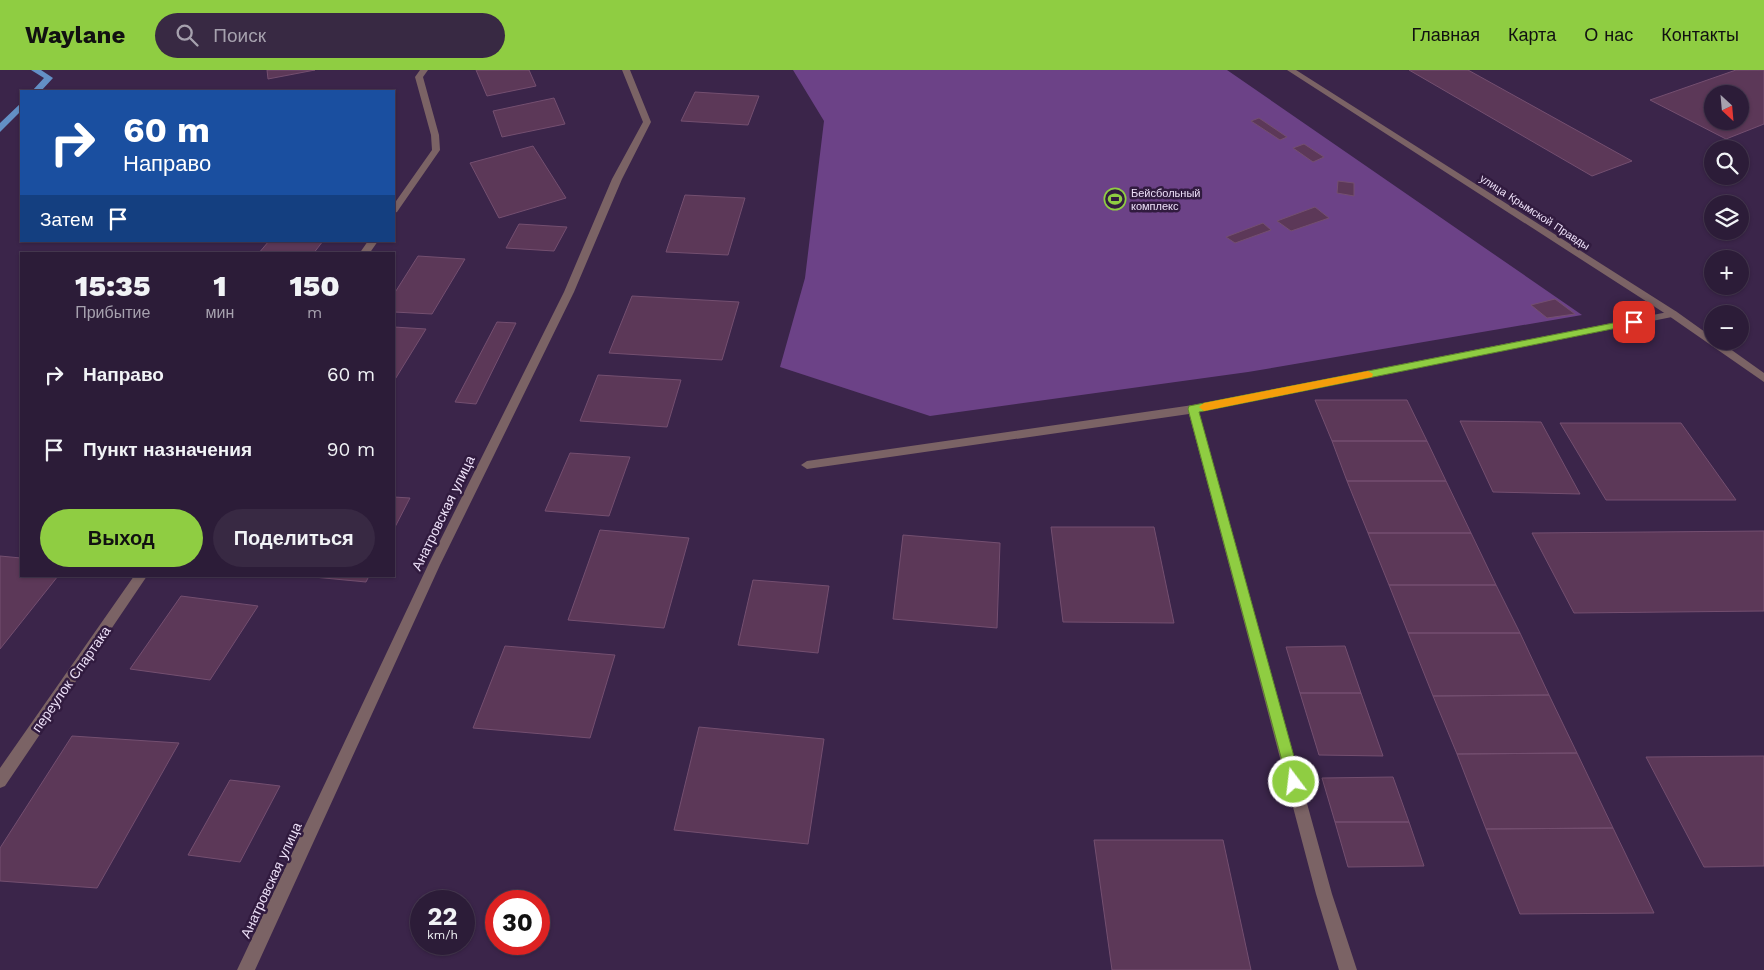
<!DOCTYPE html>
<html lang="ru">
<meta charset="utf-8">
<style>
:root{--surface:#2c1c38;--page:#382943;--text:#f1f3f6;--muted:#a6a1ae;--line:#483a53;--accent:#8fcd42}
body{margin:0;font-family:"Work Sans",sans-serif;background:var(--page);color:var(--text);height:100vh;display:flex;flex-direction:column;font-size:19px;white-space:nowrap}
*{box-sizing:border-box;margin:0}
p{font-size:16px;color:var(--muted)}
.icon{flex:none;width:28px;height:28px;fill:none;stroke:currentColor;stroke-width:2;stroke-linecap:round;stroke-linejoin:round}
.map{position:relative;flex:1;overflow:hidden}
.drawer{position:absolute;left:20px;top:182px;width:375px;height:325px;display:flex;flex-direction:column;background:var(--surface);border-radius:0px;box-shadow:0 1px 4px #0004,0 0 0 1px var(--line)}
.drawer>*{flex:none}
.banner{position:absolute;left:20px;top:20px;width:375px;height:152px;border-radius:0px;box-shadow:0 1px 4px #0004,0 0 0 1px var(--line);background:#1a4fa0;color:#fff;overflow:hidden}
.needle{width:32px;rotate:154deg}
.tools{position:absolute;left:1704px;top:15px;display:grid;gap:10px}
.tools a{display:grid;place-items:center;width:45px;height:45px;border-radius:50%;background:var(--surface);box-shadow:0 1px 4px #0004,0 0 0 1px var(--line);font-size:25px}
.speed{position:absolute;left:410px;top:820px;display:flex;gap:10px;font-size:25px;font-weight:700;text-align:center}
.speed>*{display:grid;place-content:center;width:65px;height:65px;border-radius:50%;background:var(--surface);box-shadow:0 1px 4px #0004,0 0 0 1px var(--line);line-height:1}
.speed small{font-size:12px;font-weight:400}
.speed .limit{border:8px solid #d22;background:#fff;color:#111}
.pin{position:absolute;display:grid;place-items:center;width:42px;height:42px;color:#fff;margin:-21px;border-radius:10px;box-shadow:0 2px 8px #0006}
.me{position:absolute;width:55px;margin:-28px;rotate:345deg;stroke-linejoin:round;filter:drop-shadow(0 0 4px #0008)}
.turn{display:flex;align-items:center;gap:18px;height:105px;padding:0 20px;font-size:22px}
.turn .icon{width:65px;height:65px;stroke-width:2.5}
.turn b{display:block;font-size:35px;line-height:42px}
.then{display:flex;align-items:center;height:48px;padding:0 20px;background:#0003;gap:10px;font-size:19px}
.eta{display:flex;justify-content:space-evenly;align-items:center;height:85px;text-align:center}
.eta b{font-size:30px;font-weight:800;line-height:35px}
.button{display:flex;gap:10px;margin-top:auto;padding:10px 20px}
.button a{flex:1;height:58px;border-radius:30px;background:var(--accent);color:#111;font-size:20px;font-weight:800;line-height:58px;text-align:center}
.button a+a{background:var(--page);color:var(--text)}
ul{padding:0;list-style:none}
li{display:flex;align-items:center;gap:15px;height:75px;padding:0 20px}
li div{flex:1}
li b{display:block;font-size:19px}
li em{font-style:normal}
header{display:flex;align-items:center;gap:30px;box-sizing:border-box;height:70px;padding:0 25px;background:var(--accent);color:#111}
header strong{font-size:24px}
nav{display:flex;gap:28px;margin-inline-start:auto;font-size:18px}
.search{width:350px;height:45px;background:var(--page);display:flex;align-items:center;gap:12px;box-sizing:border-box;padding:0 18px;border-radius:28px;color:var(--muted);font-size:19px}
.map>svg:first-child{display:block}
.green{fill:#6c4287}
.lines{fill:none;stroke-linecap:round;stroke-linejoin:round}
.stream{fill:#6390c6;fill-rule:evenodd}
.building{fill:#5c3858;stroke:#744f70;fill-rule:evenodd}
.service{fill:#7b6365;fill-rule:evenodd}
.minor{fill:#7b6365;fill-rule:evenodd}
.tertiary{fill:#7b6365;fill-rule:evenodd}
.route{fill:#8fcd42;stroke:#5d852b}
.slow{fill:#f59e0b}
.labels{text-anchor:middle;stroke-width:5;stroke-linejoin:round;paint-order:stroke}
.far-poi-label{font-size:11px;fill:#ede0f8;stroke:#311b3f;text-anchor:start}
.far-street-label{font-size:11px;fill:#ede0f8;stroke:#311b3f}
.street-label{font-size:14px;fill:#ede0f8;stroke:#311b3f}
</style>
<header>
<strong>Waylane</strong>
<div class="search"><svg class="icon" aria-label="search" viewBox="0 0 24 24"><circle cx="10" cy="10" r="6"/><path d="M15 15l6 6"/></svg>Поиск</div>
<nav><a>Главная</a><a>Карта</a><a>О нас</a><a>Контакты</a></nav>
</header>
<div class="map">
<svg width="1764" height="900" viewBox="0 0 1764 900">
<rect width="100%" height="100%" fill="#3b254a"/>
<!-- green -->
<path class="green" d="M793,0H1227L1582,245L1248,302L930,346L780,297L805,208L824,51Z"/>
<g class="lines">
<!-- stream -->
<path class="stream" d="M31,0H41L53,8L41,21H32L44,8Z
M21,33V41L0,62V53Z"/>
</g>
<!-- building -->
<path class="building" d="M267,0H315L268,9Z
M476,0H529L536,16L487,26Z
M1409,0H1468L1632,91L1592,106Z
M1736,0H1764V54L1726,69L1650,30ZM1712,24H1740V51H1712Z
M695,22L759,26L748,55L681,51Z
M554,28L565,54L502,67L493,41Z
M1259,48L1287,67L1280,70L1251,51Z
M1304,74L1324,87L1313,92L1293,78Z
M533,76L566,128L499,148L470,93Z
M1338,111L1354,113V126L1337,123Z
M685,125L745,128L728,185L666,182Z
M1315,137L1329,148L1291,161L1277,151Z
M1263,153L1271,160L1235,173L1226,167Z
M519,154L567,157L554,181L506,178Z
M269,171H323L313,184H258Z
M418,186L465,189L432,244L394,242V224Z
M632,226L739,232L722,290L609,283Z
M1555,229L1575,244L1547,248L1531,235Z
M497,252L516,253L476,334L455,332Z
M394,257L426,259L394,311Z
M598,305L681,310L667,357L580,351Z
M1315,330H1407L1427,371H1332Z
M1460,351L1541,352L1580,424L1493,422Z
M1560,353H1681L1736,430H1606Z
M1332,371H1427L1446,411H1347Z
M570,383L630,387L609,446L545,441Z
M1347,411H1446L1471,463H1368Z
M394,427L410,428L394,459Z
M1051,457H1154L1174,553L1063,552Z
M600,460L689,468L664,558L568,550Z
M1764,461V541L1574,543L1532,463Z
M1368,463H1471L1496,515H1389Z
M903,465L1000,473L997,558L893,549Z
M0,486L21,488V506H58L0,579Z
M303,506H369L366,512Z
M753,510L829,516L818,583L738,575Z
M1389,515H1496L1520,563H1408Z
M181,526L258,536L210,610L130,599Z
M1408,563H1520L1549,625L1433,626Z
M505,576L615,585L590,668L473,658Z
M1345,576L1361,623H1300L1286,577Z
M1300,623H1361L1383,686L1319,685Z
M1549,625L1577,683L1457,684L1433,626Z
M699,657L824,669L808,774L674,760Z
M72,666L179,673L97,818L0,811V778Z
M1577,683L1613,758L1486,759L1457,684Z
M1764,686V796L1704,797L1646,687Z
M1393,707L1409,752H1335L1322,708Z
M230,710L280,716L240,792L188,785Z
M1335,752H1409L1424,796L1348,797Z
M1613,758L1654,843L1520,844L1486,759Z
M1094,770H1223L1251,900H1112Z"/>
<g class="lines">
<!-- service -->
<path class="service" d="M420,0H428L423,7L439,65L440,80L397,142L394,143V134L432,80L431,65L415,7Z
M368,171H378L369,184H359Z
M134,506H147L5,716L0,718V698Z"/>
<!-- minor -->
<path class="minor" d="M622,0H630L651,52L622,109L574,222L440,495L255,900H237L428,495L564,222L612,109L643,52Z
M1673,241L1677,242V246L1199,342L1332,824L1357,900H1339L1316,824L1189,344L807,399L801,395L807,391L1193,335Z"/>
<!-- tertiary -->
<path class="tertiary" d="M1287,0H1296L1677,242L1712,267V271H1719L1764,303V312L1669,246Z"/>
</g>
<!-- route -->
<path class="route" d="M1634,249L1639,252L1637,254L1199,342L1301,712L1299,717L1294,719L1289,717L1188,339L1189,336Z"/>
<!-- slow -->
<path class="slow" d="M1368,301L1373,304L1372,307L1204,341L1199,337L1204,333Z"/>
<!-- icons -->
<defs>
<g id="stadium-ring" transform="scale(1.125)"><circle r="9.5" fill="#311b3f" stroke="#8fcd42" stroke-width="1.5"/><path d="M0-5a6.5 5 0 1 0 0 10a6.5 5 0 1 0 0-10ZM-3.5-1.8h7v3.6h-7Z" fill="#8fcd42"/></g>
</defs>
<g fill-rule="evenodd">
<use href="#stadium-ring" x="1115" y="129"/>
</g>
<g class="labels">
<!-- far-poi labels -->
<g class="far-poi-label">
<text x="1131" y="127">Бейсбольный<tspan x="1131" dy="13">комплекс</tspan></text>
</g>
<!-- far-street labels -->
<g class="far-street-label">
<text transform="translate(1535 142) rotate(33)" y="4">улица Крымской Правды</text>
</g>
<!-- street labels -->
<g class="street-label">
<text transform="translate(443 443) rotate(-64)" y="5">Анатровская улица</text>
<text transform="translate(71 609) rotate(-55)" y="5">переулок Спартака</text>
<text transform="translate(271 810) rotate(-65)" y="5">Анатровская улица</text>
</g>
</g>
</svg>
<div class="tools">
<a><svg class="needle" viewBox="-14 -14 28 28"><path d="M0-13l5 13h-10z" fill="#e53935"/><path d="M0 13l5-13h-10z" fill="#a6a1ae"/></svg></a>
<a><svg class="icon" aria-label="search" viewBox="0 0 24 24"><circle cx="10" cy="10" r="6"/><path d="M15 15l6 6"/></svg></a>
<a><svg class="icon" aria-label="layers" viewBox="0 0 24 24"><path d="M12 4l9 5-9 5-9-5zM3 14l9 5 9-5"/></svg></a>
<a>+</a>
<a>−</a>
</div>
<div class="speed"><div>22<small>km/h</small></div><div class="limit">30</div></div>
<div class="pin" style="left:1634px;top:252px;background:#d93025"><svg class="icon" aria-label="arrive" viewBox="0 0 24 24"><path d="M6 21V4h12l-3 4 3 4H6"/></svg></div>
<svg class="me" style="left:1294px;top:712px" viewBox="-20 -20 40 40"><circle r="17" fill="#8fcd42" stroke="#fff" stroke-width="3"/><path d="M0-11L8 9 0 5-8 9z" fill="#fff"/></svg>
<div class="banner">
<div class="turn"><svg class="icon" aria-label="right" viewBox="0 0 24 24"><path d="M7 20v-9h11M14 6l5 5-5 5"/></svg><div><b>60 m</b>Направо</div></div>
<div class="then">Затем<svg class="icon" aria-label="arrive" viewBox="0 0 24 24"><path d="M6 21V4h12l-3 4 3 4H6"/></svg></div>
</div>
<section class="drawer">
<div class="eta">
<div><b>15:35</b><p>Прибытие</p></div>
<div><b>1</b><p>мин</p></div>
<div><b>150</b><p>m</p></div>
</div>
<ul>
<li><svg class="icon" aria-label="right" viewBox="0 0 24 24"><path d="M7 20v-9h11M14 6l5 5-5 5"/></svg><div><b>Направо</b></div><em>60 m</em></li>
<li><svg class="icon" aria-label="arrive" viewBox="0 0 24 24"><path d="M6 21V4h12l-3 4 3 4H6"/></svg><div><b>Пункт назначения</b></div><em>90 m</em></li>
</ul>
<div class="button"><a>Выход</a><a>Поделиться</a></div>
</section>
</div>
